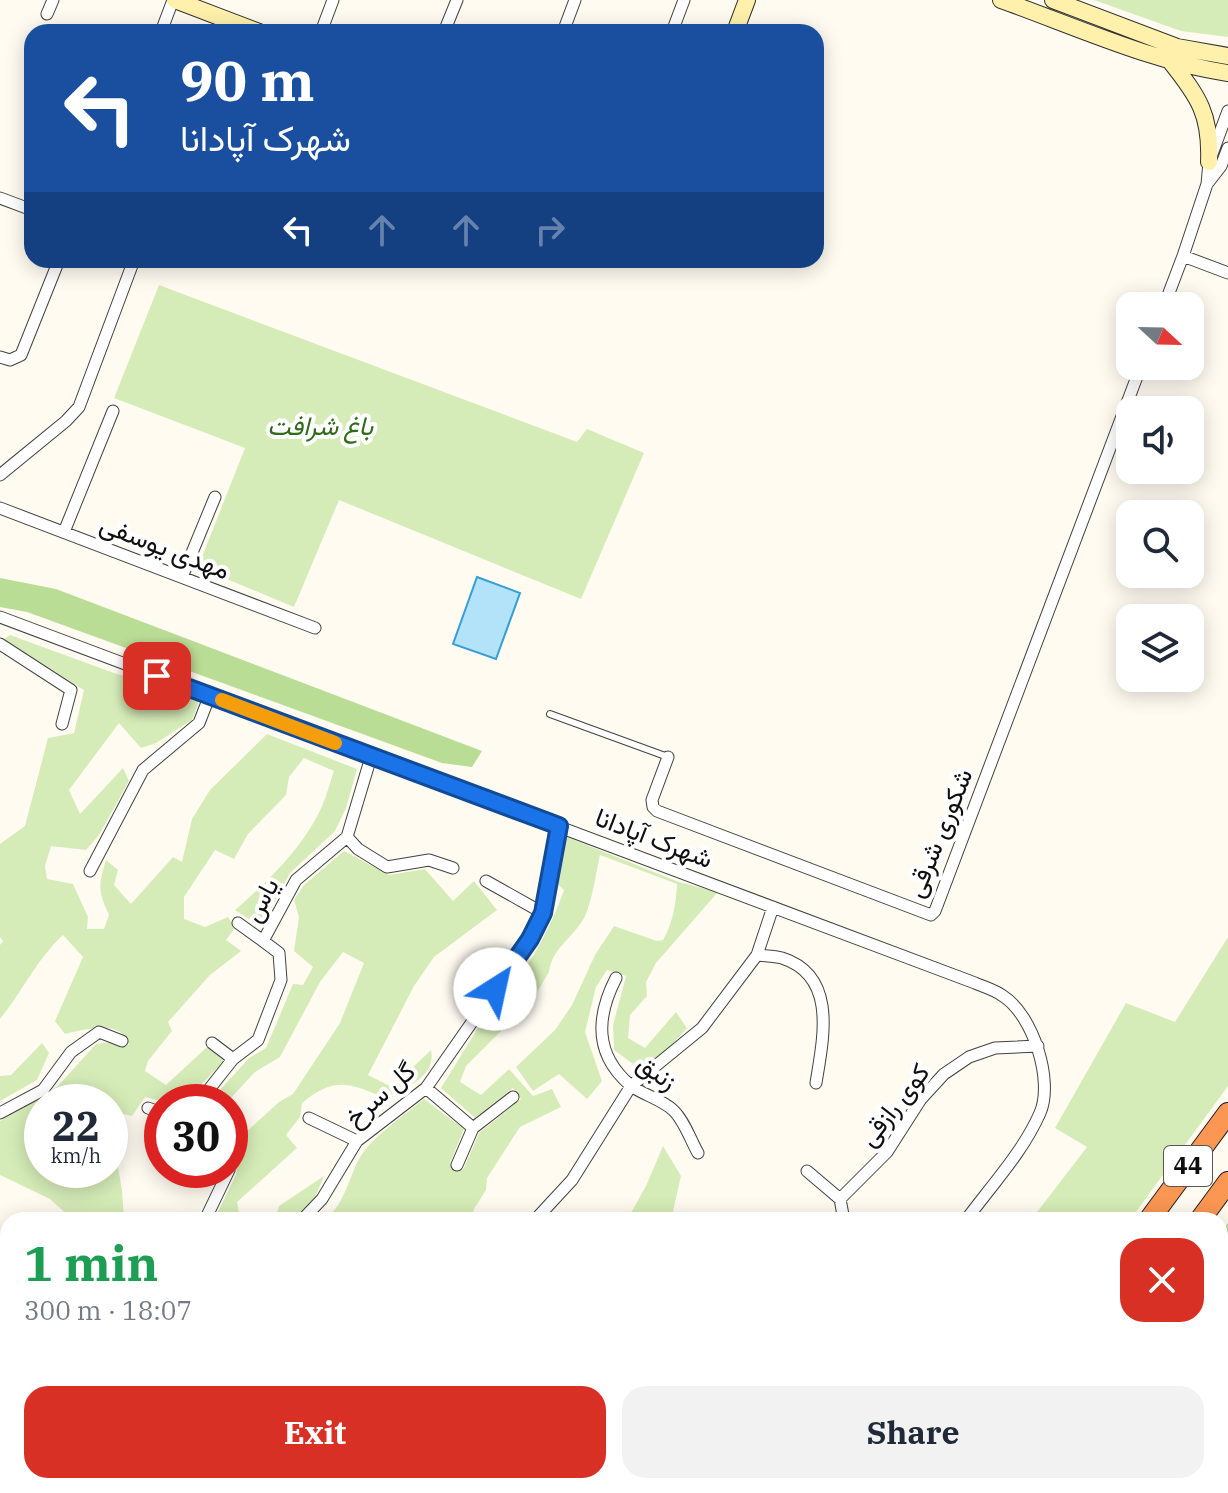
<!DOCTYPE html>
<meta charset="utf-8">
<style>
:root{--surface:#fff;--page:#f2f2f3;--text:#1f2937;--muted:#747a83;--accent:#d93025}
body{margin:0;font-family:"IBM Plex Serif",Vazirmatn,serif;background:var(--page);color:var(--text);height:100vh;display:flex;flex-direction:column;font-size:30px;white-space:nowrap}
*{box-sizing:border-box;margin:0}
p{font-size:26px;color:var(--muted)}
.icon{flex:none;width:44px;height:44px;fill:none;stroke:currentColor;stroke-width:2;stroke-linecap:round;stroke-linejoin:round}
.map{position:relative;flex:1;overflow:hidden}
.side{position:absolute;left:0px;top:1212px;width:1228px;height:282px;display:flex;flex-direction:column;background:var(--surface);border-radius:24px 24px 0 0;box-shadow:0 4px 20px #0003}
.side>*{flex:none}
.hud{position:absolute;left:24px;top:24px;width:800px;height:244px;border-radius:24px;box-shadow:0 4px 20px #0003;background:#1a4fa0;color:#fff;overflow:hidden}
.needle{width:52px;rotate:112deg}
.fabs{position:absolute;left:1116px;top:292px;display:grid;gap:16px}
.fabs a{display:grid;place-items:center;width:88px;height:88px;border-radius:16px;background:var(--surface);box-shadow:0 4px 20px #0003;font-size:40px}
.speed{position:absolute;left:24px;top:1084px;display:flex;gap:16px;font-size:40px;font-weight:700;text-align:center}
.speed>*{display:grid;place-content:center;width:104px;height:104px;border-radius:50%;background:var(--surface);box-shadow:0 4px 20px #0003;line-height:1}
.speed small{font-size:20px;font-weight:400}
.speed .limit{border:12px solid #d22;background:#fff;color:#111}
.pin{position:absolute;display:grid;place-items:center;width:68px;height:68px;color:#fff;margin:-34px;border-radius:16px;box-shadow:0 4px 12px #0006}
.me{position:absolute;width:88px;margin:-44px;rotate:35deg;stroke-linejoin:round;filter:drop-shadow(0 0 6px #0008)}
.turn{display:flex;align-items:center;gap:28px;height:168px;padding:0 24px;font-size:36px}
.turn .icon{width:104px;height:104px;stroke-width:2.5}
.turn b{display:block;font-size:56px;line-height:68px}
.lanes{display:flex;align-items:center;height:76px;padding:0 24px;background:#0003;justify-content:center;gap:40px;direction:ltr}
.lanes .off{opacity:.35}
.round{display:grid;place-items:center;flex:none;width:84px;height:84px;border-radius:24px;background:var(--page)}
.overview{display:flex;align-items:center;justify-content:space-between;height:136px;padding:0 24px}
h1{font-size:48px;font-weight:800;line-height:60px;color:#1e9e55}
.action{display:flex;gap:16px;margin-top:auto;padding:16px 24px}
.action a{flex:1;height:92px;border-radius:24px;background:var(--accent);color:#fff;font-size:32px;font-weight:800;line-height:92px;text-align:center}
.action a+a{background:var(--page);color:var(--text)}
.map>svg:first-child{display:block}
.green{fill:#d6ecb8}
.forest{fill:#badd96}
.water{fill:#b2e3f9;stroke:#369ed4;stroke-width:2}
.lines{fill:none;stroke-linecap:round;stroke-linejoin:round}
.lane-casing{stroke:#424242;stroke-width:8}
.street-casing{stroke:#424242;stroke-width:13}
.secondary-casing{stroke:#313131;stroke-width:18}
.highway-casing{stroke:#202020;stroke-width:22}
.lane{stroke:#fff;stroke-width:6}
.street{stroke:#fff;stroke-width:11}
.secondary{stroke:#fff1ac;stroke-width:16}
.highway{stroke:#fb9653;stroke-width:20}
.rail-casing{stroke:#c61f31;stroke-width:7}
.rail{stroke:#fff;stroke-width:4;stroke-dasharray:12;stroke-linecap:butt}
.route-casing{stroke:#114b97;stroke-width:20}
.route{stroke:#1a73e8;stroke-width:14}
.slow{stroke:#f59e0b;stroke-width:14}
.labels{text-anchor:middle;stroke-width:8;stroke-linejoin:round;paint-order:stroke}
.shield{fill:#fff;stroke:#575757;stroke-width:2}
.shield-label{font-size:24px;font-weight:bold;fill:#0f0f0f}
.park-label{font-size:26px;font-style:italic;fill:#306a1b;stroke:#fff}
.street-label{font-size:26px;fill:#0f0f0f;stroke:#fff}
</style>
<div class="map">
<svg width="1228" height="1493" viewBox="0 0 1228 1493">
<rect width="100%" height="100%" fill="#fffbf1"/>
<!-- green -->
<path class="green" d="M1094,0H1228V37L1181,31Z
M159,285L577,442L587,429L644,453L581,599L339,500L294,607L198,567L245,448L114,398Z
M10,635L114,673L200,699L192,720L156,743L141,748L119,723L69,790L80,814L123,768L129,781L99,835L86,850L51,846L45,866L47,879L73,884L88,917L87,929H104L109,915C98,891 98,886 106,860L118,870L114,885L131,904L173,857L182,862L192,819L210,790L267,734L357,769L346,808L335,831L290,873L261,927L235,910C268,881 304,847 322,806C327,795 330,782 334,771L304,758L289,777L286,795L248,834L234,859L215,850L184,897V919L205,927L228,917L235,928L226,940L241,951L210,975L168,1022L172,1031L148,1061L145,1071L166,1085L207,1047L224,1061L184,1102H164L145,1097L132,1116L110,1111V1102H42V1170H110V1121L122,1190L124,1220H73L50,1199L0,1175V1121L57,1087L96,1044L113,1042L129,1045C121,1018 85,1030 65,1034L55,1021L83,957L63,935C37,959 22,992 0,1019V945L3,941L0,937V844L25,826L48,738L74,733L84,690L4,639Z
M562,835L679,882L718,892L656,963L646,982L647,996L630,1015L628,1038L645,1048L676,1012L687,1028L668,1049L640,1069L614,1050L613,1025L626,976L607,970L596,987L585,1032L602,1081L587,1099L559,1074L533,1091L516,1067L555,1030L572,1005L595,955L614,926L657,941L663,940C673,923 676,903 677,884L600,855C596,873 592,903 584,918C573,938 552,948 549,972L521,1019L509,1023L466,1066L460,1082L481,1095L509,1069L533,1096L552,1089L561,1107L520,1127L487,1178L486,1190L474,1209L471,1220H323C343,1209 348,1180 358,1161C369,1138 405,1115 424,1099L464,1129L450,1163L455,1172L464,1168L479,1133L521,1099L513,1088L475,1118L441,1088L478,1028L494,1029L506,1015L498,1005C527,970 549,933 564,890L555,882Z
M344,851L389,875L425,869L453,901L474,881L497,910L434,957L414,986L368,1075L392,1087L431,1050C437,1077 404,1089 385,1098C350,1083 334,1076 302,1103L300,1117L286,1135L297,1148L237,1202L240,1220H214L236,1175L238,1155L230,1146V1119L244,1134L279,1102L293,1094L340,1023L364,963L343,952L320,982L280,1057L255,1072L229,1100L220,1090L249,1058L266,1048L293,984L303,985L313,967L294,951L299,917L294,900L304,885Z
M1228,937V1086L1130,1220H1031L1087,1147L1055,1128L1126,1003L1175,1022Z
M42,1043L49,1053L37,1080L0,1101V1076L11,1075Z
M663,1146L681,1176L671,1220H627L646,1186Z
M324,1176L313,1202L294,1220H275L279,1206Z
M84,1486H213L205,1493H78Z
M790,1486H913L907,1493H785Z"/>
<!-- forest -->
<path class="forest" d="M0,578L56,589L482,751L472,767L442,763L27,612L0,607Z
M1228,1223V1328L1220,1340V1234Z"/>
<!-- water -->
<path class="water" d="M477,577L520,593L496,659L453,644Z"/>
<g class="lines">
<!-- lane casing -->
<g class="lane-casing">
<path id="lane" d="M550,714L668,757
M1220,1412L1228,1401
M1200,1486L1208,1493
M1161,1493L1166,1486"/>
</g>
<!-- street casing -->
<g class="street-casing">
<path id="street" d="M47,14L53,0
M161,32L173,0
M321,32L333,0
M444,32L457,0
M563,32L575,0
M672,32L684,0
M1207,184L1221,166L1228,148
M0,198L32,210
M1183,256L1228,273
M1164,306L1183,256L1207,184L1209,162L1228,111
M0,357L10,360L21,355L59,260
M0,475L66,421L79,407L134,260
M0,508L315,628
M64,532L113,411
M182,577L215,497
M0,617L975,983C984,987 995,990 1003,996C1033,1015 1054,1081 1040,1113C1023,1152 991,1186 966,1220
M0,644L71,690L62,724
M668,757L652,800L653,807L657,811L931,915L935,911L1141,366
M347,837L358,849L387,867L429,860L453,868
M90,871L143,770L199,723L210,695
M486,881L543,913
M238,923L263,941
M757,955L773,907
M616,978C596,1017 594,1054 630,1085C643,1095 661,1099 673,1110C684,1120 691,1141 698,1153
M212,1043L233,1059
M426,1088L473,1128
M199,1102L233,1059L258,1040L281,980L279,953L263,941L296,880L347,837L371,757
M148,1108L162,1113
M0,1113L43,1090L71,1052L99,1032L122,1041
M309,1118L357,1141
M457,1165L473,1128L513,1097
M807,1171L840,1199L843,1215
M840,1199L887,1152L921,1099L944,1074L969,1057L995,1048L1038,1046
M205,1220L229,1170
M302,1220L322,1199L357,1141L426,1088L530,939L543,913L559,826
M535,1220L572,1180L631,1086L702,1028L757,955C765,956 774,956 782,958C838,976 823,1039 816,1083
M790,1220L793,1219
M0,1480L8,1470
M305,1486L307,1493
M529,1493L530,1486
M637,1493L641,1486
M763,1493L769,1486"/>
</g>
<!-- secondary casing -->
<g class="secondary-casing">
<path id="secondary" d="M175,0L259,32
M1001,0C1074,26 1152,62 1228,73
M1053,0L1177,47L1228,56
M735,32L747,0
M1170,61C1199,97 1211,115 1209,162"/>
</g>
<!-- highway casing -->
<g class="highway-casing">
<path id="highway" d="M1149,1220L1228,1113
M1200,1220L1228,1182
M932,1493L938,1486
M1001,1493L1006,1486"/>
</g>
<!-- lane -->
<use href="#lane" class="lane"/>
<!-- street -->
<use href="#street" class="street"/>
<!-- secondary -->
<use href="#secondary" class="secondary"/>
<!-- highway -->
<use href="#highway" class="highway"/>
<!-- rail casing -->
<g class="rail-casing">
<path id="rail" d="M1219,1493L1228,1485"/>
</g>
<!-- rail -->
<use href="#rail" class="rail"/>
</g>
<g class="lines">
<!-- route casing -->
<g class="route-casing">
<path id="route" d="M157,676L559,826L543,913L530,939L495,989"/>
</g>
<!-- route -->
<use href="#route" class="route"/>
<!-- slow -->
<path class="slow" d="M222,700L335,743"/>
</g>
<g class="labels">
<!-- shield labels -->
<rect class="shield" x="1164" y="1146" width="48" height="40" rx="6"/>
<g class="shield-label">
<text x="1188" y="1174">44</text>
</g>
<!-- park labels -->
<g class="park-label">
<text x="320" y="435">باغ شرافت</text>
</g>
<!-- street labels -->
<g class="street-label">
<text transform="translate(165 547) rotate(21)" y="9">مهدی یوسفی</text>
<text transform="translate(939 833) rotate(-68)" y="9">شکوری شرقی</text>
<text transform="translate(654 838) rotate(21)" y="9">شهرک آپادانا</text>
<text transform="translate(261 900) rotate(-62)" y="9">یاس</text>
<text transform="translate(657 1072) rotate(35)" y="9">زنبق</text>
<text transform="translate(380 1094) rotate(-41)" y="9">گل سرخ</text>
<text transform="translate(894 1105) rotate(-52)" y="9">کوی رازقی</text>
</g>
</g>
</svg>
<div class="fabs">
<a><svg class="needle" viewBox="-14 -14 28 28"><path d="M0-13l5 13h-10z" fill="#e53935"/><path d="M0 13l5-13h-10z" fill="#747a83"/></svg></a>
<a><svg class="icon" aria-label="sound" viewBox="0 0 24 24"><path d="M4 9h4l5-4v14l-5-4H4zM17 9q2 3 0 6"/></svg></a>
<a><svg class="icon" aria-label="search" viewBox="0 0 24 24"><circle cx="10" cy="10" r="6"/><path d="M15 15l6 6"/></svg></a>
<a><svg class="icon" aria-label="layers" viewBox="0 0 24 24"><path d="M12 4l9 5-9 5-9-5zM3 14l9 5 9-5"/></svg></a>
</div>
<div class="speed"><div>22<small>km/h</small></div><div class="limit">30</div></div>
<div class="pin" style="left:157px;top:676px;background:#d93025"><svg class="icon" aria-label="arrive" viewBox="0 0 24 24"><path d="M6 21V4h12l-3 4 3 4H6"/></svg></div>
<svg class="me" style="left:495px;top:989px" viewBox="-20 -20 40 40"><circle r="19" fill="#fff"/><path d="M0-13L10 11 0 6-10 11z" fill="#1a73e8"/></svg>
<div class="hud">
<div class="turn"><svg class="icon" aria-label="left" viewBox="0 0 24 24"><path d="M17 20v-9H6M10 6l-5 5 5 5"/></svg><div><b>90 m</b>شهرک آپادانا</div></div>
<div class="lanes"><svg class="icon" aria-label="left" viewBox="0 0 24 24"><path d="M17 20v-9H6M10 6l-5 5 5 5"/></svg><svg class="icon off" aria-label="ahead" viewBox="0 0 24 24"><path d="M12 20V5M6 11l6-6 6 6"/></svg><svg class="icon off" aria-label="ahead" viewBox="0 0 24 24"><path d="M12 20V5M6 11l6-6 6 6"/></svg><svg class="icon off" aria-label="right" viewBox="0 0 24 24"><path d="M7 20v-9h11M14 6l5 5-5 5"/></svg></div>
</div>
<section class="side">
<div class="overview"><div><h1>1 min</h1><p>300 m · 18:07</p></div><a class="round" style="background:#d93025;color:#fff"><svg class="icon" aria-label="close" viewBox="0 0 24 24"><path d="M6 6l12 12M18 6L6 18"/></svg></a></div>
<div class="action"><a>Exit</a><a>Share</a></div>
</section>
</div>
